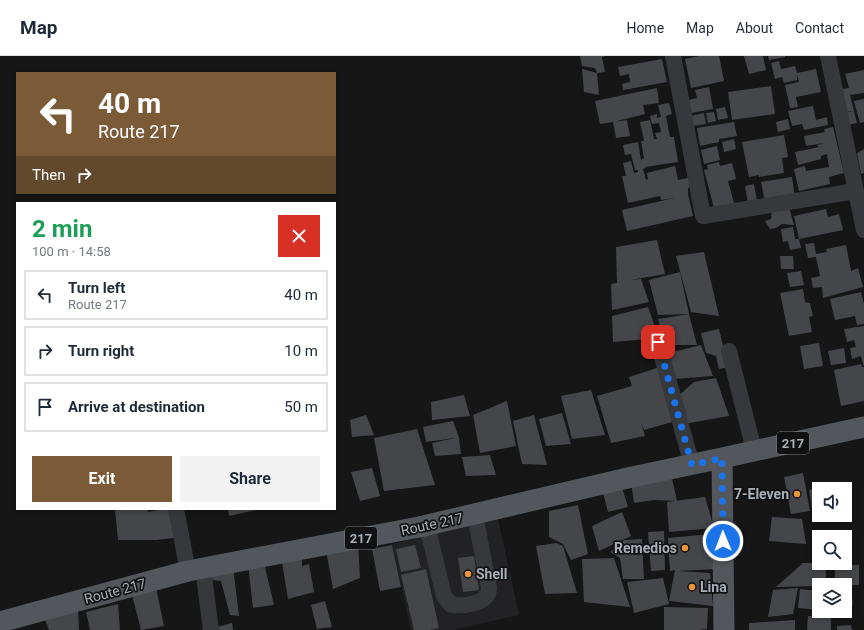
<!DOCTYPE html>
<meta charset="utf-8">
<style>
:root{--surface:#fff;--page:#f2f2f3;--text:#1f2937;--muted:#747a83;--line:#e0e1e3;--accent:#7b5a38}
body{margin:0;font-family:Roboto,sans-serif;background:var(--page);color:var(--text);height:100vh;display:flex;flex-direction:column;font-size:15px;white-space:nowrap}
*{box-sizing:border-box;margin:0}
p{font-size:13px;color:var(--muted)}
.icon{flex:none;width:22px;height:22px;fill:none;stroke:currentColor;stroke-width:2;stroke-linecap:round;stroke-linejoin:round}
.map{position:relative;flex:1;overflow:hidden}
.sheet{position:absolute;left:16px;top:146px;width:320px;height:308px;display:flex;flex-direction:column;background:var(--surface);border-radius:0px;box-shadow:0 2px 6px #0003}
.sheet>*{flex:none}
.top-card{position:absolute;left:16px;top:16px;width:320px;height:122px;border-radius:0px;box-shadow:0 2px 6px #0003;background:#7b5a38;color:#fff;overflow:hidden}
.fabs{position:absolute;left:812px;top:426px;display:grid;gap:8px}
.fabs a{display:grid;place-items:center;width:40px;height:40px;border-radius:0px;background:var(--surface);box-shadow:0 2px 6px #0003;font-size:20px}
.pin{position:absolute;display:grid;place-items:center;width:34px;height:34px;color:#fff;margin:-17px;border-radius:8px;box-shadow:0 2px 6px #0006}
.me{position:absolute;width:44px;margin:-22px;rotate:359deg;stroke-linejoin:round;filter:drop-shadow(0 0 3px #0008)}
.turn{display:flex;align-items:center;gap:14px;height:84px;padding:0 16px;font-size:18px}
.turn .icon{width:52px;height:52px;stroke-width:2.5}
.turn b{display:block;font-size:28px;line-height:34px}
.then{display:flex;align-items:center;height:38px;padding:0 16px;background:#0003;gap:8px;font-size:15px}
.round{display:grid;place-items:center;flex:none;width:42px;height:42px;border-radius:0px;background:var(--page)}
.overview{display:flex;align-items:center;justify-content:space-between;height:68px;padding:0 16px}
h1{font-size:24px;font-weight:700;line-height:30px;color:#1e9e55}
.button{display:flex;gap:8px;margin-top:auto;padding:8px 16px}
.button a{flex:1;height:46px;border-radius:0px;background:var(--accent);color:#fff;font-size:16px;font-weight:700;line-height:46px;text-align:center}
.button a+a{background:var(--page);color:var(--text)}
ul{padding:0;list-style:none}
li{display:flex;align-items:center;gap:12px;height:50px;margin:0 8px 6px;padding:0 8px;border:2px solid var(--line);border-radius:0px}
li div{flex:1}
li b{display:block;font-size:15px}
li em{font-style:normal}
header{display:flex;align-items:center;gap:24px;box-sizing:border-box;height:56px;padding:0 20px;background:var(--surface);border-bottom:1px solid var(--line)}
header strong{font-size:19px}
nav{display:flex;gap:22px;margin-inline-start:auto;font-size:14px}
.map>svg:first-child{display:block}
.built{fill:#222224}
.building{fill:#45464a}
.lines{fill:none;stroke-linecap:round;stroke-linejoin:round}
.minor{stroke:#37383c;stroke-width:16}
.major{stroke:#53565b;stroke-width:21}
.route{stroke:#1a73e8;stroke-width:7;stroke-dasharray:0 12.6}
.poi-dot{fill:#eb953a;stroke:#111112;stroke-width:1.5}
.labels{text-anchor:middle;stroke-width:3.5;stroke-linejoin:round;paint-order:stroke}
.shield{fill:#111112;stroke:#7b8086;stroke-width:1}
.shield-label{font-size:13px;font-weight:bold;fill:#a8afb7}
.poi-label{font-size:14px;font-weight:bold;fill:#a8afb7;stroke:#111112;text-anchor:end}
.street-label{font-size:14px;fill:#a8afb7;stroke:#111112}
</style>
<header>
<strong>Map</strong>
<nav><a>Home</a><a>Map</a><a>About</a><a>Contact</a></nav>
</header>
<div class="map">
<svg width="864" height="574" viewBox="0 0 864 574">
<rect width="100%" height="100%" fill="#161617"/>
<!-- built -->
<path class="built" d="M498,463L519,559L453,574H411L392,488Z"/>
<!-- building -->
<path class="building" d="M580,0H605L602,1L605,16L597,17L595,12L582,10Z
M699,0H719L724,25L691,32L685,3Z
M744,0H763L766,14L749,18Z
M768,0H785V1L769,4Z
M662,3L667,26L623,34L622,28L630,26L629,18L620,20L618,11Z
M779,5L781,13L795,10L797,17L816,13L821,36L796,41L798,51L790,52L785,29L799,26L797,18V24L784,27L782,21L775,23L771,7Z
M582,13L597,17L599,39L584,36Z
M864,14V37L850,39L854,55L846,56L841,33L849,32L845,18Z
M771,30L775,58L732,64L728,36Z
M709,31L713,53L691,57L689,44L697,42L695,34Z
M657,32L659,47L643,49L645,58L613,66L600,68L595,45Z
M864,43V66L860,67L854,45Z
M669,47L672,58L666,60L670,81H674L678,106L645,111L646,112L643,113L646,124L648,123L647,117L675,110L678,124L688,122L691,131L688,132V138L693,160L627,175L622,154L674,142L661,144L660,140L628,147L622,120H626L623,107L631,105L634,117L638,116V114H635L631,98L625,99L623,89L638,86L641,104L644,102L641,85H644L640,66L650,64L654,83H657L655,77L661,76L659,67L652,68L650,60L657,58V62L661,61L658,49Z
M813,50L816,64L827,61L828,69L804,74L802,68L792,70L788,55Z
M725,51L728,62L718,64L716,53Z
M854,55L857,67L847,69L844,57Z
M714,56L716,65L708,67L706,57Z
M704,57L706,68L693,70L691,60Z
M788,63L790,73L778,76L776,66Z
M627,64L630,80L616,82L613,66Z
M734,66L737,80L719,83V86L700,90L697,72Z
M833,71L844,117L829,121L830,128L799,135L794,113L805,110L806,115L829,111L827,98L821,100V103L798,109L795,96L819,91L817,89L824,87L806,90L804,80L825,76L824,73Z
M784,79L788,101L782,102L784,117L759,121V119L749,121L742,86Z
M734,83L736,93L724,96L722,86Z
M717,90L720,104L704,108L701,94Z
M864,93V117L861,118L857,97Z
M719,106L720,110L732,107L736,123L728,125L734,147L714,152L704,114L708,113L707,109Z
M792,121L795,142L765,147L761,126Z
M754,128L757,145L748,147L745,130Z
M789,151L794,169L782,168L776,172L770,173L765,165L771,163L772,156Z
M826,153L828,161L839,158L843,174L799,183L794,160Z
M793,171L795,183H799L801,192L790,194L788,185L783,186L781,173Z
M657,184L665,218L630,224L641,223L649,246L612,254L611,228L617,227L616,191Z
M814,187L816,198L827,196L826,193L846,189L851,215L858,212L863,231L823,242L822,231L813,232L811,222L820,220L816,201L808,202L805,188Z
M704,196L719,260L691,256L676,200Z
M780,200H793L794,213H781Z
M801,215L804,229L790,231L787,217Z
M680,216L689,258L697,289H665L658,263L689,258L658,259L649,224Z
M803,233L805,246L810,247L813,260L809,261L812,276L789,280L780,237Z
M861,236L864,248V268L857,269L855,260L835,264L830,243Z
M648,251L659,282L613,286L612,260Z
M864,270V309H863L861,300L852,303L850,292L856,291L854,284L847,286L844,273Z
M719,273L728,311L719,313L716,300L706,297L701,277Z
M819,287L823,310L804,313L800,290Z
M701,289L713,320L675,323L669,297Z
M844,292L846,307L831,309L828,295Z
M861,308L862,311H864V345L841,350L834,314Z
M660,311L676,365L644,374L641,367L645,380L611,387L597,340L632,330L629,321Z
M716,322L729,360L684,368L678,340L694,326Z
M591,334L605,379L572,383L561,340Z
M464,339L470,360L432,364L431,346Z
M507,345L516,390L480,397L473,359Z
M562,357L571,388L546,390L539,363Z
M366,359L374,379L352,381L350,364Z
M534,359L547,409L522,408L513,365Z
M453,365L459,382L461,398L435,400L432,387L455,382L426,386L423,371Z
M417,373L435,429L384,435L374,382Z
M490,399L496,419L466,420L462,401Z
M372,412L380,440L360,445L351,416Z
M803,417L810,455L791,458L784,421Z
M671,418L677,445L654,444L634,447L631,426Z
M621,428L628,451L608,456L602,433Z
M830,428L832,433H819V457L813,459L809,434Z
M705,441L714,472L669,476L667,446Z
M578,449L588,498L571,504L563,488L549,481V455Z
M115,453H148V456L163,453H175L182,481L156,484H118Z
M228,453H256V454L229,460Z
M622,456L631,480L599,495L592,470Z
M772,461L802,463L806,488L769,485Z
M664,475L665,514L651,515L648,476Z
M830,475L852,477L851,501H845V481H829Z
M711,478L718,513L677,515L710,517L713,550L669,545L675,514L670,515L668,482Z
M642,483L644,523H623L620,502L610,496L624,484Z
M358,487L360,522L333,533L326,494Z
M556,487L563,490L577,537L545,538L536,490Z
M392,489L401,531L380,535L372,493Z
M415,489L421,512L401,516L396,493Z
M474,500L479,534L463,536L458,502Z
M614,502L630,551L584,546L582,503Z
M302,503V510L309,508L314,536L288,543L282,506Z
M264,507L274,549L253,552L248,508Z
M803,507H826V529H819V530L776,531Z
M835,509H859V529H835Z
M233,510L239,560L230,559L221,525L213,524L209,512Z
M426,513L439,572L429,574H414L401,519Z
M663,522L669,548L634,557L627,526Z
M156,531L164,570L141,574L131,535Z
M798,532L793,558L768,561L773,534Z
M800,533L819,535V554L798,552Z
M851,533L853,549L845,550V534Z
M325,545L332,571L317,573L311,549Z
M118,548L120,574H90L86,556Z
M664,551L708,552L707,573L699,574H664Z
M78,554L79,574H49L44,561Z
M808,560L831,561V574H807Z
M795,564V574H749V567Z
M232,567L233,574H217V571Z
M851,569L852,574H837V570Z"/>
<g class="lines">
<!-- minor -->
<path class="minor" d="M673,0L703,160L856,135
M828,0L864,174
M658,286L692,409
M729,295L754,394
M176,453L188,515
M427,470L444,540L451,549C461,550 482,549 488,538C489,536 489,534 489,532L475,459
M203,512L211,574"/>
<!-- major -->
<path class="major" d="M722,402L724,574
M0,566L188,515L419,471L632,421L722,402L864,371"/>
</g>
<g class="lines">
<!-- route -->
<path class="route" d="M658,286L692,409L722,402L723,485"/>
</g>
<!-- markers -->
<g class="poi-dot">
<circle cx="797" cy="438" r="4"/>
<circle cx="685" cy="492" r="4"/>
<circle cx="468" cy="518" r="4"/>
<circle cx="692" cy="531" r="4"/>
</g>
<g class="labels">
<!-- shield labels -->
<g class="shield">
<rect x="777" y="376" width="32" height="22" rx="3"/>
<rect x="345" y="471" width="32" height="22" rx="3"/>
</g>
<g class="shield-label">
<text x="793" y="392">217</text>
<text x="361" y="487">217</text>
</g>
<!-- poi labels -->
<g class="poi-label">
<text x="789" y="443">7-Eleven</text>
<text x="677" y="497">Remedios</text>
<text x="476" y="523" text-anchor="start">Shell</text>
<text x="700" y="536" text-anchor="start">Lina</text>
</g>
<!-- street labels -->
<g class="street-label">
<text transform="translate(432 468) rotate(-12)" y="5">Route 217</text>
<text transform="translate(115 535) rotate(-15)" y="5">Route 217</text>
</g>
</g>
</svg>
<div class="fabs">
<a><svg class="icon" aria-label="sound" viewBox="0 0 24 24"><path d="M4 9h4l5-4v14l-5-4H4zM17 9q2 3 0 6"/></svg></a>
<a><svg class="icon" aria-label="search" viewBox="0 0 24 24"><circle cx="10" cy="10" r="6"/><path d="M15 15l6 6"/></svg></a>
<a><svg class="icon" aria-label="layers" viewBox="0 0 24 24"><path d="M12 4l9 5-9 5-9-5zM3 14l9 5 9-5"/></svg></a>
</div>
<div class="pin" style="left:658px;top:286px;background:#d93025"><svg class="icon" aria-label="arrive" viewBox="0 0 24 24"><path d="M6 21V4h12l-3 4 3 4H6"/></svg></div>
<svg class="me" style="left:723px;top:485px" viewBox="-20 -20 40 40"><circle r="17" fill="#1a73e8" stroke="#fff" stroke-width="3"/><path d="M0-11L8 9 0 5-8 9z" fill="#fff"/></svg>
<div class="top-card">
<div class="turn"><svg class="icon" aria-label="left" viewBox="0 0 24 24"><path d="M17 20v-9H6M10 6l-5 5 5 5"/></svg><div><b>40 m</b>Route 217</div></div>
<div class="then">Then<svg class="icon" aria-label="right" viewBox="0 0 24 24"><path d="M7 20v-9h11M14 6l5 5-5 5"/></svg></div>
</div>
<section class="sheet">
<div class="overview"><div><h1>2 min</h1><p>100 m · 14:58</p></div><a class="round" style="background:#d93025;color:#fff"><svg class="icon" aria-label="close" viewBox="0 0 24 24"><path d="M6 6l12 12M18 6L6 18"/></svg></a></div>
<ul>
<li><svg class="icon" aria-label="left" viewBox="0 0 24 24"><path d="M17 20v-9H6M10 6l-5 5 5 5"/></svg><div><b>Turn left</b><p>Route 217</p></div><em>40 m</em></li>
<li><svg class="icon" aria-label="right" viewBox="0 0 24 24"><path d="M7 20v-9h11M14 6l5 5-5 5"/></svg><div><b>Turn right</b></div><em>10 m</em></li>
<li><svg class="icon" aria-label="arrive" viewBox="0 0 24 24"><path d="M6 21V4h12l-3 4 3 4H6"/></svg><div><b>Arrive at destination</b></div><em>50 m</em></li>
</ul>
<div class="button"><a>Exit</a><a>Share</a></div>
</section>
</div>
